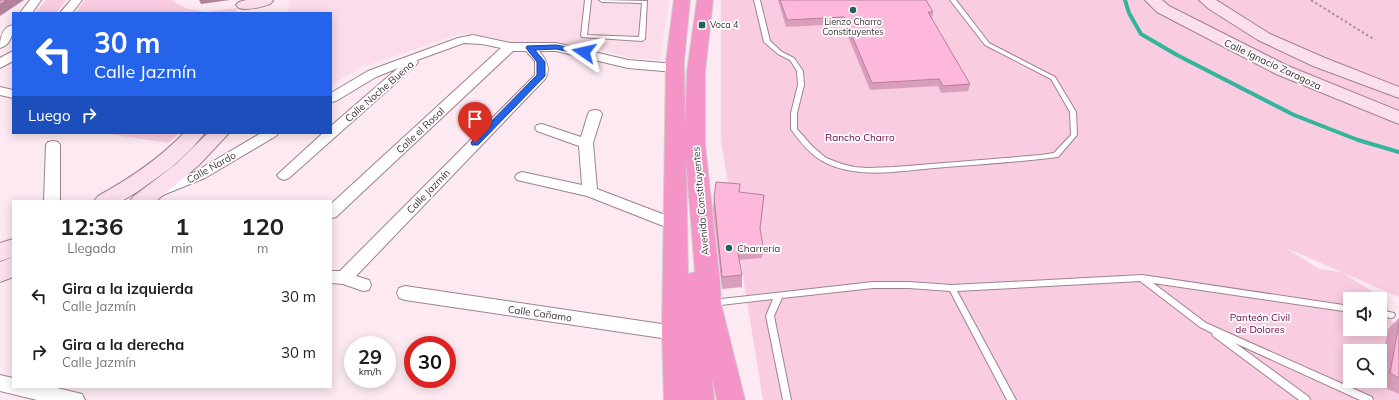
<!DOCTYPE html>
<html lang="es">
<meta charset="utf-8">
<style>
:root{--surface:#fff;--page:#f6f6f6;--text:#202124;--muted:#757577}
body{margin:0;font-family:Mulish,sans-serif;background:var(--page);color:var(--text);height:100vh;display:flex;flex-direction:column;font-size:15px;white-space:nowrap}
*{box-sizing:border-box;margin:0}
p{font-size:13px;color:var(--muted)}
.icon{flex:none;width:22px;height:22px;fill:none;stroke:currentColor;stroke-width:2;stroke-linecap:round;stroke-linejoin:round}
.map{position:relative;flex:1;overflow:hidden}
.panel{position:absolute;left:12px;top:200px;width:320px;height:188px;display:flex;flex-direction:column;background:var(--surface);border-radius:0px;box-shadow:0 2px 10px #0003}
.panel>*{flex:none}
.top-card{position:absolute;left:12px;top:12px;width:320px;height:122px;border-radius:0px;box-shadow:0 2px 10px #0003;background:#2563eb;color:#fff;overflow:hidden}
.fabs{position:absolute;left:1343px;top:292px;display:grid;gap:8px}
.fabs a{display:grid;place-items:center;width:44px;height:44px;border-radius:0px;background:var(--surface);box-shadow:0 2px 10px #0003;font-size:20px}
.speed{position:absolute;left:344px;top:336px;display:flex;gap:8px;font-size:20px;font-weight:700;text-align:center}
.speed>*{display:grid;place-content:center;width:52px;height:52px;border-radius:50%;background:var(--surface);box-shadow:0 2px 10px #0003;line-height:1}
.speed small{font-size:10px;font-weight:400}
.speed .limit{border:6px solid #d22;background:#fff;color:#111}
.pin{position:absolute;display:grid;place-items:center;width:34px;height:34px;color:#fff;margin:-41px -17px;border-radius:50% 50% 50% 0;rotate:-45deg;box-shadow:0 0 4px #0007}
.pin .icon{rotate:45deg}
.me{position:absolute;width:44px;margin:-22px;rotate:281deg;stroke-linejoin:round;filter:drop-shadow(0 0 3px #0008)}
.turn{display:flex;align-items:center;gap:14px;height:84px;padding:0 16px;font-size:18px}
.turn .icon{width:52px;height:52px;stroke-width:2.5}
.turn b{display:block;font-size:28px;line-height:34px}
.then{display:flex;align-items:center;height:38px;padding:0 16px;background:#0003;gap:8px;font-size:15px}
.eta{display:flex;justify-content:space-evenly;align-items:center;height:68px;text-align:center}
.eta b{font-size:24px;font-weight:700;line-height:28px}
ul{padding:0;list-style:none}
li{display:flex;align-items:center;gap:12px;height:56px;padding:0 16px}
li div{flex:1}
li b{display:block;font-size:15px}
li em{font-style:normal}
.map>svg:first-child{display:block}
.built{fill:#fbdcea}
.green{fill:#f9cce2;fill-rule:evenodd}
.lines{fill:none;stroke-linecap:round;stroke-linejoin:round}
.stream{stroke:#33b59c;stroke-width:4}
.lane-casing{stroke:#9e8290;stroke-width:2}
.street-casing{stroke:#9e8290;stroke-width:2}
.secondary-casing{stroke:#9e8290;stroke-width:2}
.highway-casing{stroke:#d1cecf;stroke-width:2}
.path{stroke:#a2939a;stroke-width:2;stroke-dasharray:2.5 2.5;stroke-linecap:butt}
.lane{fill:#fff;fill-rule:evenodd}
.street{fill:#fff;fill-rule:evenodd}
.secondary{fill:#fcdfee;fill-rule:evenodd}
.highway{fill:#f494c7;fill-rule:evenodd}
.wall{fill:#da9ebd}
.shaded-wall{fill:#b2819a}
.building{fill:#feb8dc;stroke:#b2819a}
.route{fill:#2563eb;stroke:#184099}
.poi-dot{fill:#1e6456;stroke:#fff;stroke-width:1.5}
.labels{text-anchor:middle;stroke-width:3.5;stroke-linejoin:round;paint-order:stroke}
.far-poi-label{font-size:9px;fill:#3e3338;stroke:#fff}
.street-label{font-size:10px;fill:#3e3338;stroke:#fff}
.park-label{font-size:10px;fill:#690047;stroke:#fff}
.poi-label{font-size:10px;fill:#3e3338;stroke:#fff;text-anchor:start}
</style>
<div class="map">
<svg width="1399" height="400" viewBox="0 0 1399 400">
<rect width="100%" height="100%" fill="#fce9f2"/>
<!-- built -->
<path class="built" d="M289,0H669L660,60L631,58L587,45L515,43L474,34H460L362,67L331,85V13H288Z"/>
<!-- green -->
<path class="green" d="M46,0H66L56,13H35Z
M85,0H171L188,9L207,12L237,8L236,13H76Z
M721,0H1399V297L1284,247L1319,269L1341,272L1386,300L1392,322L1399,323V400H763L721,140ZM1350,299H1380V329H1350ZM1350,351H1380V381H1350Z
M104,133H179L168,143Z"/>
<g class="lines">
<!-- stream -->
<path class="stream" d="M1125,0L1129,13L1141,34L1177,55L1294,115L1358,140L1399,152"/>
<!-- lane casing -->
<g class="lane-casing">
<path id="lane" d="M585,0H591L587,35L639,37L642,3L602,2L599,0L647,1L645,39L642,41L582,37L581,36Z
M754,0H760L770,41L782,52L794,58L803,71L804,85L797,113V129L812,146L826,158L842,164L854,167L867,168L895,167L1041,155L1054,153L1071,135L1070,112L1051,79L985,45L950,0H956L989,43L1055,77L1076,112L1077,135L1058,157L1041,159C1005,163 970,165 934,168C899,171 859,179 826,163C811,156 800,142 791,129V113L798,85L797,71L790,60L778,54L764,42Z
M1142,275L1350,306V312L1153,283L1206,323L1372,397L1373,400H1360L1235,343L1309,397L1310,400H1299L1213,336L1212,333L1200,327L1140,281L957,291L1016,400H1007L950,291L909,288H873L782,298L774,316L791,400H783L766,316L773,299L712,306L709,305L708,303L709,301L712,300L873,282H909L952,285Z
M1380,310L1394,313L1395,315L1394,317L1391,318L1380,316Z"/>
</g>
<!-- street casing -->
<g class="street-casing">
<path id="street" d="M30,0H41L32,13H20Z
M71,0H82L72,13H60Z
M13,25C13,34 11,45 0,48C0,38 2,27 13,25Z
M473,35L510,43H556L628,60L675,64L679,65L681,68L679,71L675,72L628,68L556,51H539C545,58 552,68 545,79L356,276L369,280L371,285L369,290L363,291L343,284L331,283V271H340L535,75V61L526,51H513L336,217L331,218V204L501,48L482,44L464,43L417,60L418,62L416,65L289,178L284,180L279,178L277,175L323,133H331V126L398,68L376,77L336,101L331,102V93L368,71L458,38Z
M13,51V61L0,68V58Z
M0,87L13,90V98L0,95Z
M595,110L600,111L602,114L593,143L597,189L681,221L684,225L681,229L676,231L671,229L587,196L517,180L515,177L517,174L522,172L582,185L579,146L537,131L535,128L537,125L542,124L581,137L588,114L590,111Z
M261,133H278L276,136L205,178L153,199L148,198L146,194L148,190L195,172Z
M53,141L58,142L60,145V201H44L46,145L48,142Z
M405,286L675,326L681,328L684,333L681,338L675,340L405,300L399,298L397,293L399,288Z
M0,375L13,378V387H53L82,394L85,400H37L0,391Z"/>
</g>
<!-- secondary casing -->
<g class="secondary-casing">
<path id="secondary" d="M246,0H272L273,1L270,4C261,7 248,11 239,8L236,5L239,2Z
M1145,0H1162L1169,6L1288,66L1399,111V124L1276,74L1157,12Z
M1199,0H1216L1270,34L1325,58L1399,87V98L1313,66L1258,40L1209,9Z
M184,133H205L192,148L172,167L137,192L122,201H94L98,196C129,179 159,159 184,133Z
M208,133H229L199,165L156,201H130L134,196L175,165Z
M13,239V257L0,261V243Z
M13,257V277L0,282V262Z"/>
</g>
<!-- highway casing -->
<g class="highway-casing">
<path id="highway" d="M674,0H690L684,61L685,127L687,72L697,0H713L705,72V144L720,284L721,304L745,400H717L712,379L714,400H664L662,333L666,61ZM686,159L695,272L688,274Z"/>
</g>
<!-- path -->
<path class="path" d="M1311,0L1375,40"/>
<!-- lane -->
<use href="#lane" class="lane"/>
<!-- street -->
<use href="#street" class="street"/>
<!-- secondary -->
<use href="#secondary" class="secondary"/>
<!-- highway -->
<use href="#highway" class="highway"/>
</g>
<!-- wall -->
<path class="wall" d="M778,0H926L933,12L932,19L970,84L968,91L941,93L938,86L870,90L843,24L786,27Z
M740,184V193L764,195L760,229L763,246L762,258L739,260L742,275V287L722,289L713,208L714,197Z
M1399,318V394L1378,385V381H1380V372L1388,329Z"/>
<!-- shaded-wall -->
<path class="shaded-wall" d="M6,0H24L0,16V4Z
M199,0H230L201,4Z
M764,195L763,206L759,239L760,228Z"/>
<!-- building -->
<path class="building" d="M0,0H6L0,4Z
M780,0H926L933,12H928L970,84L943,86L939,79L872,83L844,17L787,20Z
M716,182L740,184L739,192L764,195L760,228L763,246L737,248L742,275L722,277L714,197Z
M1399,323V378L1390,373Z"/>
<!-- route -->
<path class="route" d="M556,45L584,50L588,52L584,55L556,49L535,50L545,62V76L478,145H472L471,143L472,141L537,75V62L526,48L527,46Z"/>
<!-- markers -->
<g class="poi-dot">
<circle cx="853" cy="10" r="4"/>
<rect x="698" y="21" width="8" height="8" rx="2"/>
<circle cx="729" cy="248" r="4"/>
</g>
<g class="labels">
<!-- far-poi labels -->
<g class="far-poi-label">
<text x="853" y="25">Lienzo Charro<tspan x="853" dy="10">Constituyentes</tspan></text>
<text x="710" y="28" text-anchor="start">Voca 4</text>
</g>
<!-- street labels -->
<g class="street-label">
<text transform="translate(1273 64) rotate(25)" y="4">Calle Ignacio Zaragoza</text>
<text transform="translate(379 91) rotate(-41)" y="4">Calle Noche Buena</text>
<text transform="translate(420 130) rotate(-43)" y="4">Calle el Rosal</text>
<text transform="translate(211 167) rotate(-29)" y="4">Calle Nardo</text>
<text transform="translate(428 191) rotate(-46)" y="4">Calle Jazmín</text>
<text transform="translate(700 201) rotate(-95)" y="4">Avenida Constituyentes</text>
<text transform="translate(540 313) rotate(8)" y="4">Calle Cañamo</text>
</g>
<!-- park labels -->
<g class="park-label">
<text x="860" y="141">Rancho Charro</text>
<text x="1260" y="321">Panteón Civil<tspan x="1260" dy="12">de Dolores</tspan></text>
</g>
<!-- poi labels -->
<g class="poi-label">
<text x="737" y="252">Charrería</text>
</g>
</g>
</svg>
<div class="fabs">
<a><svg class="icon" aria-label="sound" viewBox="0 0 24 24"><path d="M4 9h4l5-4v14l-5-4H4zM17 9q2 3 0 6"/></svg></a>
<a><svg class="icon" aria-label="search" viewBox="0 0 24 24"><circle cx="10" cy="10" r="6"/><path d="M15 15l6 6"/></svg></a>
</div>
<div class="speed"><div>29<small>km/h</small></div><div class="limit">30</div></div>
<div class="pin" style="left:475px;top:143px;background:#d93025"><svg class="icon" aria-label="arrive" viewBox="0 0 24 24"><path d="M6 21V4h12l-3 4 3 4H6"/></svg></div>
<svg class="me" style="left:584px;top:52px" viewBox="-20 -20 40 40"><path d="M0-17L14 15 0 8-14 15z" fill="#2563eb" stroke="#fff" stroke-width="4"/></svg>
<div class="top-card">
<div class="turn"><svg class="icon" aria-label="left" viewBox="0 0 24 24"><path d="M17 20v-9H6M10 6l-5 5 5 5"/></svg><div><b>30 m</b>Calle Jazmín</div></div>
<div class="then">Luego<svg class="icon" aria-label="right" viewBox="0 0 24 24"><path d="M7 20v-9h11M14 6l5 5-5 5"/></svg></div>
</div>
<section class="panel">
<div class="eta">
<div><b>12:36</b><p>Llegada</p></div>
<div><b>1</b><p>min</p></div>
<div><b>120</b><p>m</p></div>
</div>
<ul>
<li><svg class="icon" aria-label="left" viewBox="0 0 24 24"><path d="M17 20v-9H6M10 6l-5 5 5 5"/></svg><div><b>Gira a la izquierda</b><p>Calle Jazmín</p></div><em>30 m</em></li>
<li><svg class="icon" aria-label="right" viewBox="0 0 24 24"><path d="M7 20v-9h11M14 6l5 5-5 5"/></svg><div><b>Gira a la derecha</b><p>Calle Jazmín</p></div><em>30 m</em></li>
</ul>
</section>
</div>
